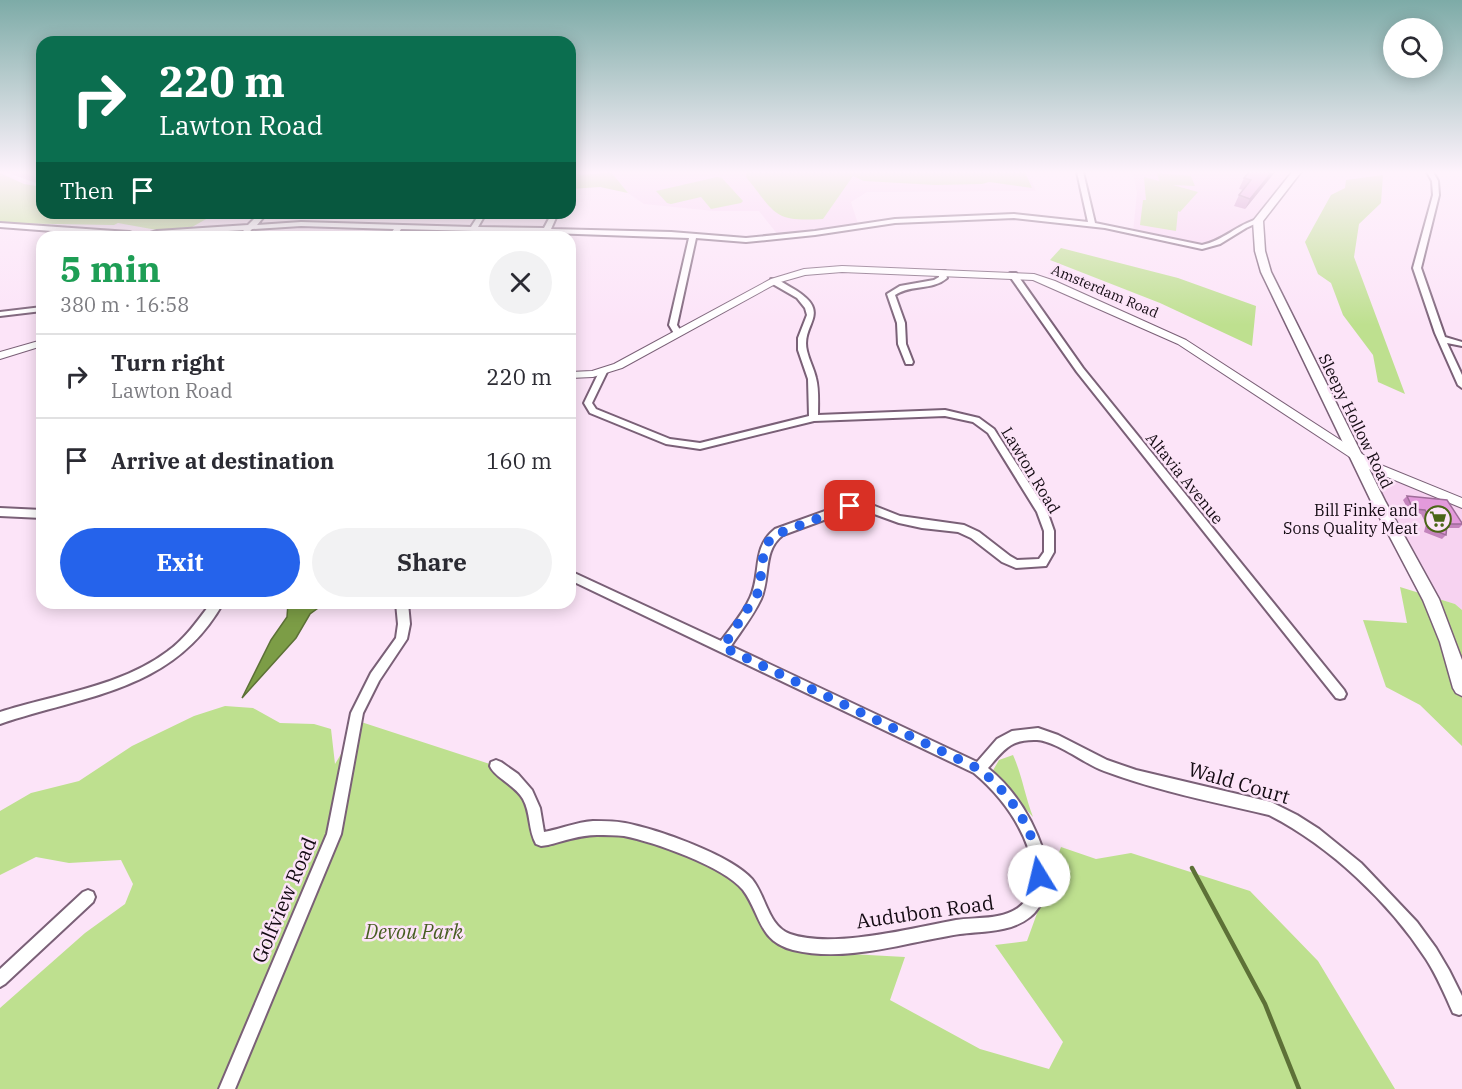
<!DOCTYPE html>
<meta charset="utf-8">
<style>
:root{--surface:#fff;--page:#f2f2f3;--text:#2b2b33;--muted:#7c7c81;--line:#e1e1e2;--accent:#2563eb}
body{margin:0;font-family:"IBM Plex Serif",serif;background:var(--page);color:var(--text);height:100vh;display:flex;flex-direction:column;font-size:22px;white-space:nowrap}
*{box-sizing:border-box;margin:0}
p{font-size:20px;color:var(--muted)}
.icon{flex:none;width:33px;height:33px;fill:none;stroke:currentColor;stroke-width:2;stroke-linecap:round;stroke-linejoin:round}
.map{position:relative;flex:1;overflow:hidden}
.drawer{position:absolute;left:36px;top:231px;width:540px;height:378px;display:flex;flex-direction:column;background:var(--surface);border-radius:18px;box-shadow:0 3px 15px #0003}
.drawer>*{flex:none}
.hud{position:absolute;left:36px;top:36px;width:540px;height:183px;border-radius:18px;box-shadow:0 3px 15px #0003;background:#0b6e4f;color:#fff;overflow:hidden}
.tools{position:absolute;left:1383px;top:18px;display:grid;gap:12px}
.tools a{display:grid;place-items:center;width:60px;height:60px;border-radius:50%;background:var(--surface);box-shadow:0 3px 15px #0003;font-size:30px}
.pin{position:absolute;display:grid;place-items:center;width:51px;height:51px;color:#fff;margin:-26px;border-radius:12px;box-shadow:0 3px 9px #0006}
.me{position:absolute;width:66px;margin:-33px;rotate:351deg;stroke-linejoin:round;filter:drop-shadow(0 0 4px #0008)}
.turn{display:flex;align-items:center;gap:21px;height:126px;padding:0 24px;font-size:27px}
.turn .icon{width:78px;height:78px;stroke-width:2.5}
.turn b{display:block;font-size:42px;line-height:51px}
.then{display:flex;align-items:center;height:57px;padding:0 24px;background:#0003;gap:12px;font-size:22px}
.round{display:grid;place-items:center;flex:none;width:63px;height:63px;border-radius:32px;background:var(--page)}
.summary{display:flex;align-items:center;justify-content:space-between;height:102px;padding:0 24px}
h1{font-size:36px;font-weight:800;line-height:45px;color:#1e9e55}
.cta{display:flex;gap:12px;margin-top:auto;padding:12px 24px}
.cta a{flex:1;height:69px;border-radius:36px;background:var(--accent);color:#fff;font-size:24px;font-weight:800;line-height:69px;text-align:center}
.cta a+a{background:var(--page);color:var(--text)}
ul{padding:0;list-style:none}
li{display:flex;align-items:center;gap:18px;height:84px;padding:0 24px;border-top:2px solid var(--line)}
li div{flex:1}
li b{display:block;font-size:22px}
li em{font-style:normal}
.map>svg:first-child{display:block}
.built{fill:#f7d3f1}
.green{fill:#bee08f}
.water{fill:#7c9d46;stroke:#5d7137;stroke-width:1.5}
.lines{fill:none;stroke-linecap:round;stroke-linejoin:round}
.stream{stroke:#5d7137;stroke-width:4.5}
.minor-casing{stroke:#7a6077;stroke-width:4}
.tertiary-casing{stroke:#7a6077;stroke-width:2}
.secondary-casing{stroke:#7a6077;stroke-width:3}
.primary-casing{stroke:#fff;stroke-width:4}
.minor{fill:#fff;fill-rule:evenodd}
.tertiary{fill:#fff;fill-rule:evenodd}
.secondary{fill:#fff;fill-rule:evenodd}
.primary{fill:#f1caec;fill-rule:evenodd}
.wall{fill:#c384bc}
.shaded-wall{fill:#9f6c99}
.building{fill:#e39adb;stroke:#9f6c99;stroke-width:1.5}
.route{stroke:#2563eb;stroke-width:10;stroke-dasharray:0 18}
.labels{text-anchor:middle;stroke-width:5;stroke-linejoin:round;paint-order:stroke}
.far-street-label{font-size:14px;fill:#140b13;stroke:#fce4f8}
.street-label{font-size:16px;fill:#140b13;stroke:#fce4f8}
.poi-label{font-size:16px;fill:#140b13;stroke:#fce4f8;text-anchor:end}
.near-street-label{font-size:20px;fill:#140b13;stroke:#fce4f8}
.near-park-label{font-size:20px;font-style:italic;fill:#475d21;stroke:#fce4f8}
</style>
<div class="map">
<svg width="1462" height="1089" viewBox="0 0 1462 1089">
<rect width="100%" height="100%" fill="#fce4f8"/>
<!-- built -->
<path class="built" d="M611,172H1028L1036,191L867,192L851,202L858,224L778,235L759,211H714L644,204L628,193Z
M1133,172H1297L1258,221L1207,246L1133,232L1137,193Z
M1355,456L1462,503V610L1455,604L1429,596Z"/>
<!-- green -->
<path class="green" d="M570,172L582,175L611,172L628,193L600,187L570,189Z
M746,172H1025L1032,188L989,182L982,184L935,185L864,181L853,176L823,219C773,222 776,214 746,177Z
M0,173L24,184L42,187V213H217L192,227L157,230L118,223L114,225L0,223Z
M1157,173L1191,176L1195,186L1173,185L1198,192L1180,212L1178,211L1176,231L1140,225L1143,200H1146L1144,177L1159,181Z
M1383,175L1381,203L1359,224L1354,257L1405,394L1378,382L1373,355L1343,315L1331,283L1318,274L1305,242L1331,195L1345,188L1346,180Z
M717,177L722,178L743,201L741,203L711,209L701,197L671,204L667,203L656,191Z
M1061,248L1178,278L1256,306L1252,346L1160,303L1050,260Z
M1400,587L1455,604L1462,610V746L1420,705L1386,687L1363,620L1407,623Z
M225,706L253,708L280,723L314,724L331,729L335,764L350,739L355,720L496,766L525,790L541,839L578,830L660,840L746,883L768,925L795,951L905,957L890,1000L980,1049L1049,1069L1063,1042L995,945L1027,941L1061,847L1096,859L1131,853L1250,891L1318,961L1395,1089H0V1008L85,933L125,904L133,884L121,860L69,863L36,857L0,875V811L31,793L79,781L132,746L194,716Z
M1013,755C1022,775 1025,796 1033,817L992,772L999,760Z"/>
<!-- water -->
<path class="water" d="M288,603H325L310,614L296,638L242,698L271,640L287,617Z"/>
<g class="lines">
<!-- stream -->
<path class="stream" d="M1192,868L1265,1004L1299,1089"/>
<!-- minor casing -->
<g class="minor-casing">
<path id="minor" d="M1077,172H1083L1095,223L1202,245C1223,241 1238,224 1258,219L1261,221L1246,228L1220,244L1202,249L1105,228L1014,218L895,223L815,235L746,242L696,238L677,325L682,333L678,335H675L669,325L689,238L550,233L547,236L545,237L541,235L543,233L401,229L396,237H388L394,229L301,226L252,229L245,237H237L244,230L131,237L0,227V223L129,232L140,236L157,231L248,225L260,213H267L257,225L301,222L471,227L480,213H486L478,227L544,228L552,213H558L551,229L671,232L746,238L815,231L895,219L1014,214L1088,222Z
M1427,172H1433L1438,181L1439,195L1421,268L1445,337L1462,342V346L1447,343L1462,375V388L1458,385L1435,333L1413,268L1433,195L1432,181Z
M939,271H945L947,278C932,291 911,284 895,295L905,323L906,344L913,362L912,364H906L898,344L897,323L887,294L900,286L934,280L939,277Z
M1010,273H1016L1083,368L1344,690L1346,694L1344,698L1340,699L1336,698L1077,372L1009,275Z
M771,279C779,279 785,284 792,288C835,313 800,323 807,351C809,360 814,369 816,378C819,389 818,403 818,415L945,410L979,418L994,429L1047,511L1054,531V552L1046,566L1016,568L1002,562L971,538L958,532L922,528L899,523L866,511L851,510L783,535C762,551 771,576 761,599C753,616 741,631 731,646L977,762L997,739L1012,731L1038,728L1058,735L1107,760L1136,770L1271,802L1297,815L1319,829L1361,863L1417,922L1436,948L1449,970L1462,996V1014L1459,1015L1453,1013C1445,995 1437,976 1426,959C1389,902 1330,846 1269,815C1214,802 1157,791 1104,771C1085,764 1056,741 1037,740C1010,739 1004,750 988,768C1014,789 1032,818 1043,850C1051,871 1048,903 1030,917C1010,933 983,931 960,934C906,942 848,963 793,950C758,941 761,914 743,890C723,866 654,842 624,836C615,835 606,835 597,835C580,835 564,841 548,845L541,846L536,844C528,830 531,813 523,799C515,785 494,777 490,766L491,762L496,760L501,762L518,774L532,790L540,808L544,832C561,829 576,822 593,821C603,821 615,821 625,823C657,829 731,855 752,879C766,896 768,926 790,934C832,949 913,928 956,920C976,917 1001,920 1018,908C1035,896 1036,868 1029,850C1018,819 999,794 974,773L570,580V571L721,641C731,627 743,614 750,598C762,573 751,548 775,529L850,502L867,503L900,516L964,525L979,532L1010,556L1017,560L1039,559L1044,552V531L1037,512L988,433L973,422L945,416L814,421L700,449L666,444L590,413L584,403L599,372L603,369L607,372L592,403L596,409L670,439L700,443L809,416L808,379L798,350V338L807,315L805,308L797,298L771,283Z
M42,307V311L0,316V312Z
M0,508L42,510V518L0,516Z
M211,603H223C174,691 85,695 0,724V712C56,694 120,687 168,651C185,639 198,620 211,603Z
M396,603H408L410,624L407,639L379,681L363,713L341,834L235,1089H219L327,834L351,713L371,673L396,638L398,624Z
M88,890L93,892L95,897L93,902L5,984L0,987V969L83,892Z"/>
</g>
<!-- tertiary casing -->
<g class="tertiary-casing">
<path id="tertiary" d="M842,266L1034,274L1055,281L1186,340L1376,463L1462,498V508L1368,469L1178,344L1033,280L842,272L805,275L777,283L622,368L593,377L570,378V372L592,371L614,364L771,279L804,269Z
M42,340V346L0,359V352Z"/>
</g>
<!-- secondary casing -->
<g class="secondary-casing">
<path id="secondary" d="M1292,172H1301L1263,221L1265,251L1271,272L1385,501L1439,599L1462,660V696L1456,693L1453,688L1440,642L1423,600L1371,501L1261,272L1255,251L1253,221Z"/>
</g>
<!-- primary casing -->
<g class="primary-casing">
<path id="primary" d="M5,172H21L42,179V185Z"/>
</g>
<!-- minor -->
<use href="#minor" class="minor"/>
<!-- tertiary -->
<use href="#tertiary" class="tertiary"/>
<!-- secondary -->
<use href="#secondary" class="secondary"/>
<!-- primary -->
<use href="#primary" class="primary"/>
</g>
<!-- wall -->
<path class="wall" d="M1275,172L1245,209L1234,206L1239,195L1244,190L1239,189L1244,178Z
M1407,496L1462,523V525L1459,528H1447L1446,535L1442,539L1424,532L1426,524L1421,514L1410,513L1403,500Z"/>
<!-- shaded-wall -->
<path class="shaded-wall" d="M1272,172H1275L1245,209L1250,199Z"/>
<!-- building -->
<path class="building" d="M1249,172H1272L1250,199L1239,195L1251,180L1244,178Z
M1407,496L1447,500L1462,523V524H1447L1446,535L1428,528L1430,520L1425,510L1413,509Z"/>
<!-- sky -->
<linearGradient id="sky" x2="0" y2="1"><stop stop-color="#7daba7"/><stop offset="0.53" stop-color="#fef3fc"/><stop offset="1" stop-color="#fef3fc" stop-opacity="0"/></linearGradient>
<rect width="1462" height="325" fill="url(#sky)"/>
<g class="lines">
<!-- route -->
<path class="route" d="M850,506L772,536L764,550L759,591L723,647L979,769C1012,795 1038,833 1039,876"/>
</g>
<!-- icons -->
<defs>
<g id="supermarket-ring" transform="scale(1.35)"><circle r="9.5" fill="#fce4f8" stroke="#4a6516" stroke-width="1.5"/><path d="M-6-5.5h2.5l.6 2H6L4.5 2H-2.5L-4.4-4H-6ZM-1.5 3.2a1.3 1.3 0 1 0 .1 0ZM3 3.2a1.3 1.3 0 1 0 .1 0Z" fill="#4a6516"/></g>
</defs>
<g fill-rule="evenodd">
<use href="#supermarket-ring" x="1438" y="519"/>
</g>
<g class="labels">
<!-- far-street labels -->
<g class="far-street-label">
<text transform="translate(1105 291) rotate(23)" y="5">Amsterdam Road</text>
</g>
<!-- street labels -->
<g class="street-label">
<text transform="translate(1356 421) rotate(64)" y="6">Sleepy Hollow Road</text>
<text transform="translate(1031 470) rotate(59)" y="6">Lawton Road</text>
<text transform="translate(1185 478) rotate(51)" y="6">Altavia Avenue</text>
</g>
<!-- poi labels -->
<g class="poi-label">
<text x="1418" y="516">Bill Finke and<tspan x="1418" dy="18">Sons Quality Meat</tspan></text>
</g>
<!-- near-street labels -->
<g class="near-street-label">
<text transform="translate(1239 783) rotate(16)" y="7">Wald Court</text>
<text transform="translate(284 900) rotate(-67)" y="7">Golfview Road</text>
<text transform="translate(925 912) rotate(-8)" y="7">Audubon Road</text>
</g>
<!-- near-park labels -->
<g class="near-park-label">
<text x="414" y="939">Devou Park</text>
</g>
</g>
</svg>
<div class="tools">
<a><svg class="icon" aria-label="search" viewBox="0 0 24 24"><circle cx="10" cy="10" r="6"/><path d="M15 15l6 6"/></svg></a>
</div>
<div class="pin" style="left:850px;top:506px;background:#d93025"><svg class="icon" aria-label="arrive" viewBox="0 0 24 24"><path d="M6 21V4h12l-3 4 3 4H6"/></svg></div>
<svg class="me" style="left:1039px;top:876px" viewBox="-20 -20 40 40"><circle r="19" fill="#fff"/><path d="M0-13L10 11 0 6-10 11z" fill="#2563eb"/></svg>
<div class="hud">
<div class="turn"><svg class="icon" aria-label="right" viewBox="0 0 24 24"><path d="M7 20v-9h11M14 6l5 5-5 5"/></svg><div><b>220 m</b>Lawton Road</div></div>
<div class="then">Then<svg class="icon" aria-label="arrive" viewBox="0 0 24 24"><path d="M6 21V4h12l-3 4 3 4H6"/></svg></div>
</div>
<section class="drawer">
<div class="summary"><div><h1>5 min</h1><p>380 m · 16:58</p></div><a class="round"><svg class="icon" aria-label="close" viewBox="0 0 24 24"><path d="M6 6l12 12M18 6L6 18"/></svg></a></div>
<ul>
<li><svg class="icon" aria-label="right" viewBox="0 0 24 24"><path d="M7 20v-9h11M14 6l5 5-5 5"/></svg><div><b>Turn right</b><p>Lawton Road</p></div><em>220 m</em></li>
<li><svg class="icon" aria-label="arrive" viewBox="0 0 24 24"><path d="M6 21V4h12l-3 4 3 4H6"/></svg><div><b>Arrive at destination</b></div><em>160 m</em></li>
</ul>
<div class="cta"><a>Exit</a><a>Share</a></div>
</section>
</div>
